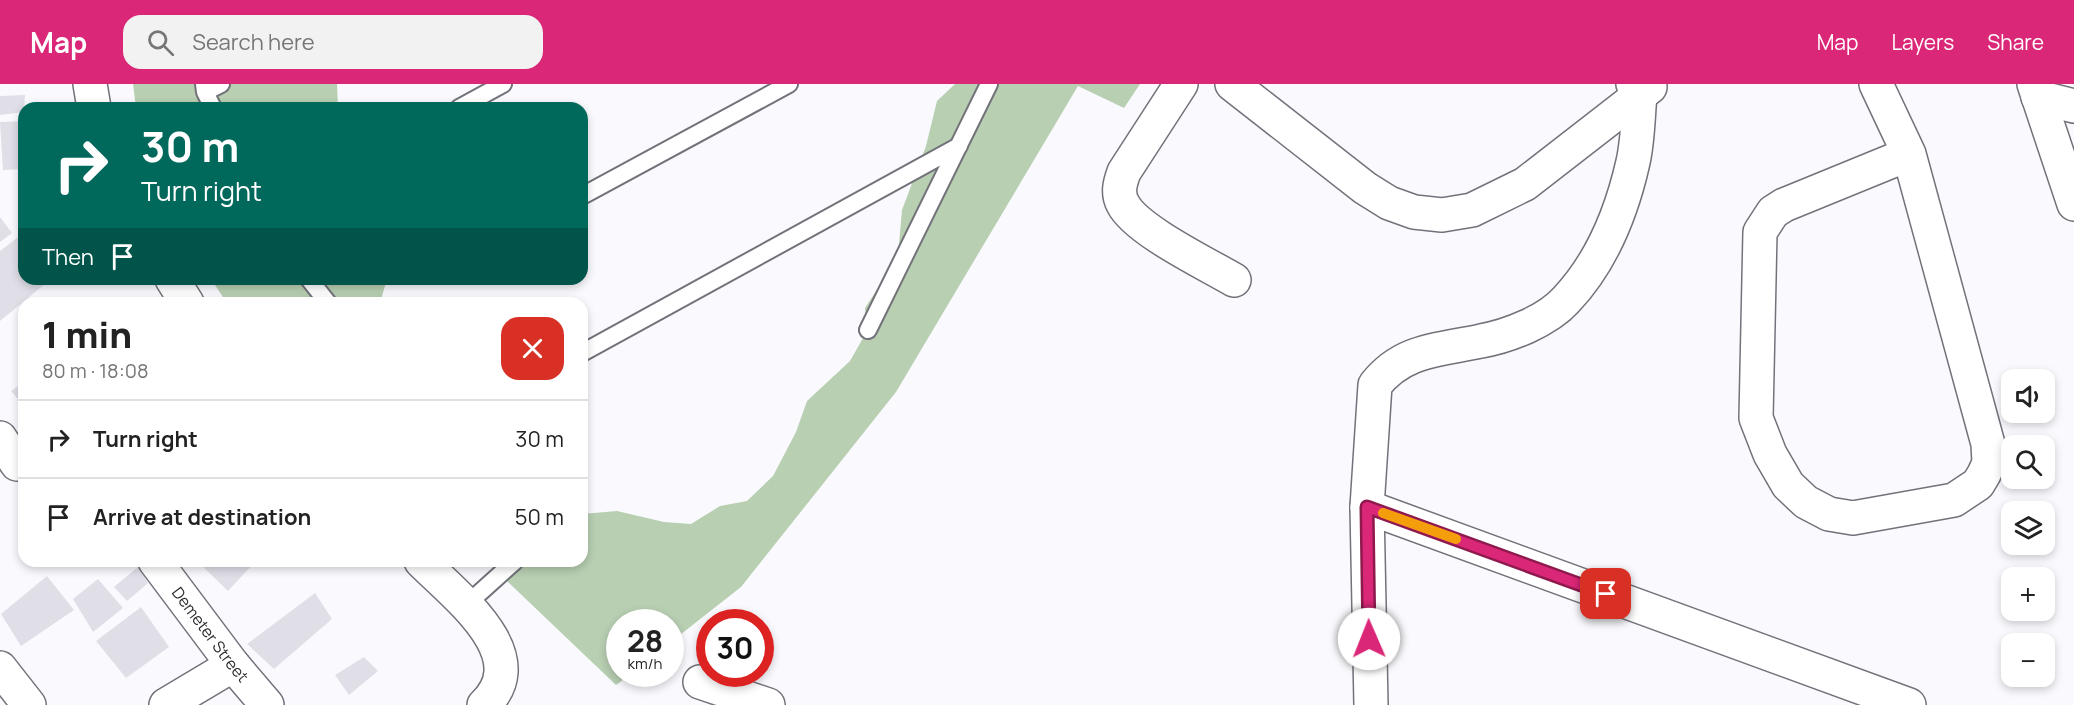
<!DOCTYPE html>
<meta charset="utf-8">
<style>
:root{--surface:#fff;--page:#f2f2f2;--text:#222;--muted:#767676;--line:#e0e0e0;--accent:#db2777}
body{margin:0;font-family:Manrope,sans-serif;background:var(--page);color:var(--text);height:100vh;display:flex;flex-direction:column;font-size:22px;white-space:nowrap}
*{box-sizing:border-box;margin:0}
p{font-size:20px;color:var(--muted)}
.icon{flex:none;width:33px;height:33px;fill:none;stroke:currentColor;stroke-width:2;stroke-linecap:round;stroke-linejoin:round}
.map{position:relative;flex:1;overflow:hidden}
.panel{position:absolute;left:18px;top:213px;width:570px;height:270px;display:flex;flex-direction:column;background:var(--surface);border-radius:18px;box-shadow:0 3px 9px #0003}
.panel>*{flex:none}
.top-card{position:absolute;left:18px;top:18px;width:570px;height:183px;border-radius:18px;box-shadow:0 3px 9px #0003;background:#00695c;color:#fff;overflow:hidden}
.fabs{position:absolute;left:2001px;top:285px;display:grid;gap:12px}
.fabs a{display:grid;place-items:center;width:54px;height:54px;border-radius:12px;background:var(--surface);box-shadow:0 3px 9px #0003;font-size:30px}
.speed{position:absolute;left:606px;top:525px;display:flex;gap:12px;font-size:30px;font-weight:700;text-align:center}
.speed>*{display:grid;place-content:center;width:78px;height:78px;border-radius:50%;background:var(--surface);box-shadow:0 3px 9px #0003;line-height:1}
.speed small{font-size:15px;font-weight:400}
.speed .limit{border:9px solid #d22;background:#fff;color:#111}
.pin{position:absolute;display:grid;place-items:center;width:51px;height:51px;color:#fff;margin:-26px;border-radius:12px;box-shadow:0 3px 9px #0006}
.me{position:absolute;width:66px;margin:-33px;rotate:359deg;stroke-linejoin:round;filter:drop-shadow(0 0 4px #0008)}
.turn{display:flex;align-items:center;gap:21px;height:126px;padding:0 24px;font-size:27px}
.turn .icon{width:78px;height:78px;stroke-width:2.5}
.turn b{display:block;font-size:42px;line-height:51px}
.then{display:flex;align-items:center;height:57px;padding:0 24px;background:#0003;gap:12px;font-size:22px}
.round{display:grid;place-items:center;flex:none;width:63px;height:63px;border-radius:18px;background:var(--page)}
.head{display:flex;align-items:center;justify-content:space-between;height:102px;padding:0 24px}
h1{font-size:36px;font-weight:800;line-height:45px}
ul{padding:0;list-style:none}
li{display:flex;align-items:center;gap:18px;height:78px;padding:0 24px;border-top:2px solid var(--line)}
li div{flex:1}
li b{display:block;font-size:22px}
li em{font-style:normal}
header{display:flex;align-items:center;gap:36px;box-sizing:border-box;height:84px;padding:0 30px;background:var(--accent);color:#fff}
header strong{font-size:28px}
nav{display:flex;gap:33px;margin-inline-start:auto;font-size:21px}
.search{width:420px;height:54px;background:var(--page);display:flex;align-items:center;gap:15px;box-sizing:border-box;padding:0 21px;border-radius:18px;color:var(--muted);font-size:22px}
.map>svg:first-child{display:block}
.green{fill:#b8cfb2}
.building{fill:#e0dee7}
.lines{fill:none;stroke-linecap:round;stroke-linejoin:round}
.service-casing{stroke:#72727b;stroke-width:20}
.minor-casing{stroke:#72727b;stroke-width:36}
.service{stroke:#fff;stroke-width:16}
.minor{stroke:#fff;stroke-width:33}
.route-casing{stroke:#8e194d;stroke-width:15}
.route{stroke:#db2777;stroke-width:10}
.slow{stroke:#f59e0b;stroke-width:10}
.labels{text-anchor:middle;stroke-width:4.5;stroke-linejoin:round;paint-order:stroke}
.street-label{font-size:16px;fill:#2d2d31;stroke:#fafafe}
</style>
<header>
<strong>Map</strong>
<div class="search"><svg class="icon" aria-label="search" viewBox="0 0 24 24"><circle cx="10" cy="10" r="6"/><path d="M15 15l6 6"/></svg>Search here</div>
<nav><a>Map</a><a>Layers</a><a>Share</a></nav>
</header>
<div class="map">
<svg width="2074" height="621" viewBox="0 0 2074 621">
<rect width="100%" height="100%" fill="#fafafe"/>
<!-- green -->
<path class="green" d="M133,0H337L338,24H136Z
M955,0H1140L1124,24L1078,2L896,308L741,503L671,558L670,538H620V590H631L616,601L486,477H582V430L617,427L664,438L691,440L720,422L747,417L773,392L796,348L807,317L850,277L867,247L865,224L882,198L897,183L902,126L926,62L937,17Z
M211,195H387L380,219H227Z"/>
<!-- building -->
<path class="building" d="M25,11L24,28L0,31V12Z
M24,37V85L3,86L0,38Z
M0,133L12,149L0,158Z
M22,150L24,195H51L0,237V167Z
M24,298V322L11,307Z
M28,477H78L77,483Z
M197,477H256L228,507Z
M138,483L148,499L127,517L114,503Z
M47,492L74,526L21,562L1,530Z
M98,495L123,524L93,548L73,515Z
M315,509L332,535L274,585L247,560Z
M141,523L169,563L126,594L96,557Z
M364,573L378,587L349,611L335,591Z"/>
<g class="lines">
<!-- service casing -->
<g class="service-casing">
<path id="service" d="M204,0L205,8L221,0
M205,8L213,24
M459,24L503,0
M582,112L789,0
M309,195L328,219
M868,246L989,0
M582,269L959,62
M465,522L515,477"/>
</g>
<!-- minor casing -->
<g class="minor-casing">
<g id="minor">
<path d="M90,0L94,24"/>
<path d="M1181,0L1124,88C1120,99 1117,109 1123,120C1136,146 1207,180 1234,196"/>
<path d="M1232,0L1365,104L1389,119L1414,128L1442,131L1472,126L1525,100L1650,3"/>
<path d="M1876,0L1909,70L1988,360L1989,379L1984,390L1978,400L1954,416L1853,434L1829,430L1806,418L1788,401L1770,370L1756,334L1760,148L1773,128L1784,121L1909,70"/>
<path d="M2034,0L2074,120"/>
<path d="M2038,13L2074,22"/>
<path d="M172,195L187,219"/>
<path d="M0,354L17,380"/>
<path d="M1367,423L1909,621"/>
<path id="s1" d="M155,477L233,581L267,621"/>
<path d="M421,477C456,512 536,572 484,621"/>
<path d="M0,584L29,621"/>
<path d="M700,598L768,621"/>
<path d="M166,621L233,581"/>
<path d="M1371,621L1367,423L1375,301C1403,265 1440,266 1481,257C1509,252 1547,237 1566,216C1601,179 1622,127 1633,78C1638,56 1638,32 1640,10L1633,0"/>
</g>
</g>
<!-- service -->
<use href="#service" class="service"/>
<!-- minor -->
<use href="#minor" class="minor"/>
</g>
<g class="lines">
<!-- route casing -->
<g class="route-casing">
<path id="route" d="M1369,555L1367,423L1606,510"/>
</g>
<!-- route -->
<use href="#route" class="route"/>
<!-- slow -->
<path class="slow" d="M1383,429L1456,455"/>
</g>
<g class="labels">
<!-- street labels -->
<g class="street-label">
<text dy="6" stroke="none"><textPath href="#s1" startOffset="92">Demeter Street</textPath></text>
</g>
</g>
</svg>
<div class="fabs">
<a><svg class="icon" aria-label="sound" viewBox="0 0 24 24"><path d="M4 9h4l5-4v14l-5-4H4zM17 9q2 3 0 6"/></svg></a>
<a><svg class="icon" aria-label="search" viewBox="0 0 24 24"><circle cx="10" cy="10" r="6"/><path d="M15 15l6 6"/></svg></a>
<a><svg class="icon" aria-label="layers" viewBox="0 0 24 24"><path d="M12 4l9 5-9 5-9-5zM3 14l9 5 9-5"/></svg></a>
<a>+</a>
<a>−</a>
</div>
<div class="speed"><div>28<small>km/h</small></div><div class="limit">30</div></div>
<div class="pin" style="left:1606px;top:510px;background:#d93025"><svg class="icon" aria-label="arrive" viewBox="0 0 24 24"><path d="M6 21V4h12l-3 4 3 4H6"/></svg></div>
<svg class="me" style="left:1369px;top:555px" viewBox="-20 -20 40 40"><circle r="19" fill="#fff"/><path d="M0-13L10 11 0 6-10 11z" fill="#db2777"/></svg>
<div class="top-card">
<div class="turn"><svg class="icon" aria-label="right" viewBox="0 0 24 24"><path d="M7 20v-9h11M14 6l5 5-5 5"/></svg><div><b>30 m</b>Turn right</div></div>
<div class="then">Then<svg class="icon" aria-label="arrive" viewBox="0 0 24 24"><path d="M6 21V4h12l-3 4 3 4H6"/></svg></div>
</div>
<section class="panel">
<div class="head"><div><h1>1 min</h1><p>80 m · 18:08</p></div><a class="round" style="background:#d93025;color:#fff"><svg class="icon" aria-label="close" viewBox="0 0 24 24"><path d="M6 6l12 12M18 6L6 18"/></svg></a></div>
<ul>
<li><svg class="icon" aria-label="right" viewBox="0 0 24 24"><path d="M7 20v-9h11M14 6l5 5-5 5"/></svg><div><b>Turn right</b></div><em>30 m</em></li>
<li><svg class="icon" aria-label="arrive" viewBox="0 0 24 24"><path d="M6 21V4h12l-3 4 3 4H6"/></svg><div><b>Arrive at destination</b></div><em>50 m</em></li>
</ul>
</section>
</div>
